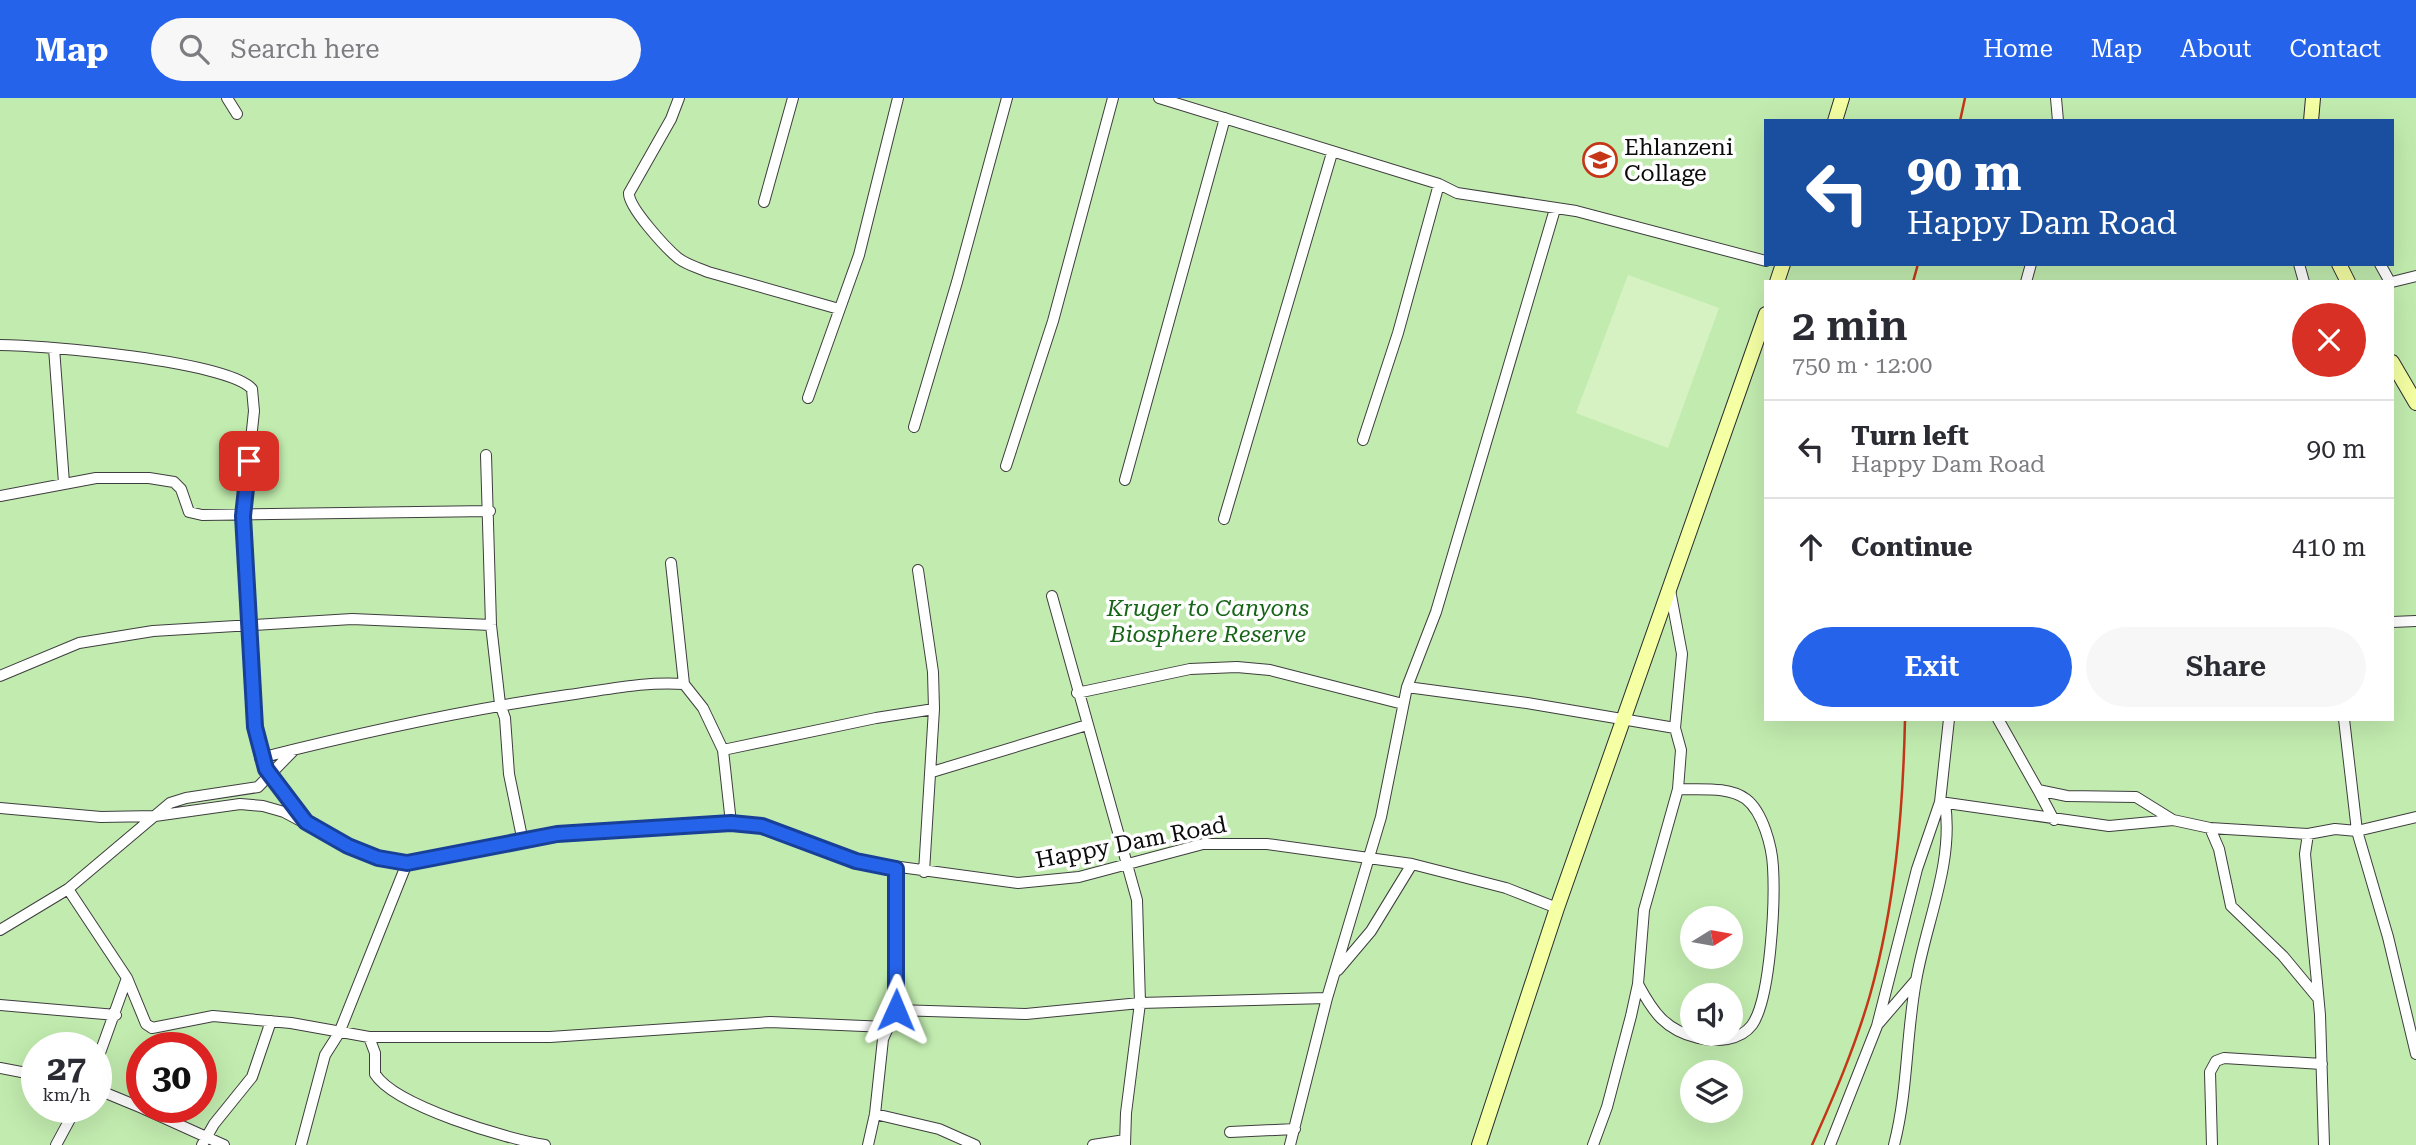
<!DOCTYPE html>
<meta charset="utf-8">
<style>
:root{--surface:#fff;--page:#f7f7f7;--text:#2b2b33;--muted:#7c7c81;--line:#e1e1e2;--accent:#2563eb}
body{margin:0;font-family:"Roboto Serif",serif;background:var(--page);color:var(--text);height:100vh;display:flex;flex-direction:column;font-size:26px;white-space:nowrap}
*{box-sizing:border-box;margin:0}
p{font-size:23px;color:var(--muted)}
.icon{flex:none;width:38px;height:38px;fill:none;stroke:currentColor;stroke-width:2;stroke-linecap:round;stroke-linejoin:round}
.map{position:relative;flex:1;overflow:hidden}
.details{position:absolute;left:1764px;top:182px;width:630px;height:441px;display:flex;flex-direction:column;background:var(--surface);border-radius:0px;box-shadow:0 7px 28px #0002}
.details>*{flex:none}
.banner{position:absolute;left:1764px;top:21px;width:630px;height:147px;border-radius:0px;box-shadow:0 7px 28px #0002;background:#1a4fa0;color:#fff;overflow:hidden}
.needle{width:46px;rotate:79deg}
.fabs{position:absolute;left:1680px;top:808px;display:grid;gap:14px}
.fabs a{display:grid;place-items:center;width:63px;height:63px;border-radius:50%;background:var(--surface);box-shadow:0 7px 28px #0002;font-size:35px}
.speed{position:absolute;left:21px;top:934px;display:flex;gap:14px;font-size:35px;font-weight:700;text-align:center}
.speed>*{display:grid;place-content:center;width:91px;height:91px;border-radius:50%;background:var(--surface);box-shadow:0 7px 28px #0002;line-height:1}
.speed small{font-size:18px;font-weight:400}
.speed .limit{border:10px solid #d22;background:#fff;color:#111}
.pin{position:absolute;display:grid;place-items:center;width:60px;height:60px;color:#fff;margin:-30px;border-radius:14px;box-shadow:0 4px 10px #0006}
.me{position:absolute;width:77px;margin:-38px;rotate:1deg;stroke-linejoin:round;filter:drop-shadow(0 0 5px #0008)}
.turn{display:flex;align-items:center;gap:24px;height:147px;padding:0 28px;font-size:32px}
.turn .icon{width:91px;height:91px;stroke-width:2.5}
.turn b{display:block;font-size:49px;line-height:60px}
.round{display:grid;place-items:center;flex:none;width:74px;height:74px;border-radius:37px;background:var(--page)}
.head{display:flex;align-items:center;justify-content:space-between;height:119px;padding:0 28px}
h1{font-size:42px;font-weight:600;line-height:52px}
.cta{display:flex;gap:14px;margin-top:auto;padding:14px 28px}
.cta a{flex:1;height:80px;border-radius:42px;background:var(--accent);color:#fff;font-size:28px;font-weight:600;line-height:80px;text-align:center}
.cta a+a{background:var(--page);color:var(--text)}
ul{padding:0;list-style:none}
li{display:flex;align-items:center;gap:21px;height:98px;padding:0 28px;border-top:2px solid var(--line)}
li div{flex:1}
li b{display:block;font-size:26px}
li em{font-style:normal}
header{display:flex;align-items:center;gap:42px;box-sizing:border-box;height:98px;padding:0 35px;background:var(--accent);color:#fff}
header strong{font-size:33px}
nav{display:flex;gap:38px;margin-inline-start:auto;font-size:24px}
.search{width:490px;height:63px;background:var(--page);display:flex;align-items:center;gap:18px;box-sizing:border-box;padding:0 24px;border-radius:38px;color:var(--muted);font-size:26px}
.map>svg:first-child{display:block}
.park{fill:#c2ecaf;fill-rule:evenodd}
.pitch{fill:#d7f2c2}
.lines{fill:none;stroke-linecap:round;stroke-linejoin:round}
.street-casing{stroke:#3e3e3e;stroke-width:12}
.secondary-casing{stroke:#2d2d2d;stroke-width:16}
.street{stroke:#fff;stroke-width:10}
.secondary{stroke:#f5ffa3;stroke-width:14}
.rail{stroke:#c53619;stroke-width:2.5}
.route-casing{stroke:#184099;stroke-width:18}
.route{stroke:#2563eb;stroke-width:12}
.labels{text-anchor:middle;stroke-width:7;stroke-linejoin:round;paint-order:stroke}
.poi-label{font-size:23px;fill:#0b0b0b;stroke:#fff;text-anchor:start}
.park-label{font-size:23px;font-style:italic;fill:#176618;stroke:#fff}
.street-label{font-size:23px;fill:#0b0b0b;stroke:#fff}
</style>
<header>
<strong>Map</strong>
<div class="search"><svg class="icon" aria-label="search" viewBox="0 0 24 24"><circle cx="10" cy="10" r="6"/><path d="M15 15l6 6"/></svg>Search here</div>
<nav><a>Home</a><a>Map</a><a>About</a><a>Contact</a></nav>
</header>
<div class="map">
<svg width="2416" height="1047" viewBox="0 0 2416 1047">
<rect width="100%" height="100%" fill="#ffffe8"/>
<!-- park -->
<path class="park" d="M0,0H2416V1047H0ZM1766,23H2392V166H1766ZM1766,184H2392V621H1766ZM1692,821H1731V859H1692ZM1692,898H1731V936H1692ZM37,950H96V1010H37ZM142,950H201V1010H142ZM1692,975H1731V1013H1692Z"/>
<!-- pitch -->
<path class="pitch" d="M1628,177L1719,210L1668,350L1576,315Z"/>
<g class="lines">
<!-- street casing -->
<g class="street-casing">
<path id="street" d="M227,0L237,16
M679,0L671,21L629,95C628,109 666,150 678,160C687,167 699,170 708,174L839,211
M1159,0L1439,86L1457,95L1576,113L1766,163
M2056,0L2058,23
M764,104L793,0
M2299,166L2304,184
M2380,166L2390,184
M2026,184L2031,166
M2392,184L2416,178
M0,247C42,247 228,263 252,291L254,313L243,418L255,629L266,671L305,722
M54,250L64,385
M808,300L859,157L898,0
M914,329L957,184L1007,0
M1363,342L1398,235L1439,86
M486,357L491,527L500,606L505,620L509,676L523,744
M1006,368L1053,223L1113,0
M1125,382L1225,20
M0,398L96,380H149L174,384L181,391L189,414L202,417L490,413
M1224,421L1332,55
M671,465L684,586L703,610L723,652L731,725
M918,472L933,574L934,611L924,774
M1052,498L1137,802L1140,905L1126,1015L1125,1047
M2392,524L2416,523
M0,578L79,545L153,533L352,521L491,527
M1407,589L1527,605L1675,630
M1077,595L1190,571L1237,569L1270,572L1403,606
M1998,621L2038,692L2067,698L2136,699L2173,722L2210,730L2308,736L2335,731L2357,733L2388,839L2416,956
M2344,621L2357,733L2416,719
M723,652L876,620L934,611
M260,660C363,634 462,612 568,597C606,592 645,583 684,586
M932,674L1087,627
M2038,692L2054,722
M1940,704L2109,728L2173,722
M0,710L101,719L155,718L240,706L263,708L284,714L348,748L378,760L407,765L557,736L731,725L762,728L856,763L1018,785L1079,779L1203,746H1267L1412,766L1506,790L1557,810
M2210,730L2219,751L2231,808L2283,858L2317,899
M2308,736L2305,756L2320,917L2324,1047
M68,791L127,880L146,926L152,930L213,918L291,925L369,939H550L770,924L887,929
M0,832L68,791L170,705L186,700L258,689L294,652
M1338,872L1371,833L1412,766
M1638,886C1653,914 1665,932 1698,940C1716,944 1740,943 1752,927C1771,900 1775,803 1773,769C1772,749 1763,714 1746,701C1728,688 1700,692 1678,691
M0,907L116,917
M896,912L1026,916L1140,905L1327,900
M1879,925L1916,882
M369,939L375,955V976C395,1008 507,1041 545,1047
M96,966L127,880
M0,970L37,977
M96,991L142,1010
M142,1010L224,1047
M875,1016L939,1031L975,1047
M1230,1034L1295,1031
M56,1047L76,1010
M202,1047L214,1026L252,979L271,923
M301,1047L325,957L339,935L407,765
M868,1047L875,1016L883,941L896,912V771
M1093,1047L1125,1042
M1290,1047L1327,900L1381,719L1407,589L1436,514L1555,111
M1593,1047L1607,1009L1631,918L1638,886L1644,812L1678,691L1681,652L1675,630L1682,556L1670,492
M1830,1047L1877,928L1917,771L1940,704L1949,621
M1894,1047C1908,993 1906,937 1916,883C1926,824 1954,765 1945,705
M2212,1047L2210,974L2216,963L2224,960L2322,966"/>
</g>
<!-- secondary casing -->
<g class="secondary-casing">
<path id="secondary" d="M1835,23L1842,0
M2311,23L2313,0
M2339,166L2348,184
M1777,184L1783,166
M2392,264L2416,305
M1479,1047L1557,810L1766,216"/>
</g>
<!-- street -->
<use href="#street" class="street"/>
<!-- secondary -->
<use href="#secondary" class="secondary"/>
<!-- rail -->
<path class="rail" d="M1960,23L1965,0
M1913,184L1918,166
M1812,1047C1834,998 1855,949 1870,897C1895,808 1903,714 1905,621"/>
</g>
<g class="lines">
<!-- route casing -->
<g class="route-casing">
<path id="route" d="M249,363L243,418L255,629L266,671L306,724L348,748L378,760L407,765L557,736L731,725L762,728L856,763L896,771V912"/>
</g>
<!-- route -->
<use href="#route" class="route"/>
</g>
<!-- icons -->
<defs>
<g id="university-ring" transform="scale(1.75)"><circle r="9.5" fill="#fff" stroke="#c53619" stroke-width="1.5"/><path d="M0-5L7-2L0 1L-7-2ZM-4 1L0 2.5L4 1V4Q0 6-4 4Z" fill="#c53619"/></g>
</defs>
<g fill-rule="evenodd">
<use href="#university-ring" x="1600" y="62"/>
</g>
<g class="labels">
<!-- poi labels -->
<g class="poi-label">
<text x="1624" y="57">Ehlanzeni<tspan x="1624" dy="26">Collage</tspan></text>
</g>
<!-- park labels -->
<g class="park-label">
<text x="1208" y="518">Kruger to Canyons<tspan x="1208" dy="26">Biosphere Reserve</tspan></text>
</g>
<!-- street labels -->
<g class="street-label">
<text transform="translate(1131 744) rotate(-11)" y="8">Happy Dam Road</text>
</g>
</g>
</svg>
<div class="fabs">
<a><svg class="needle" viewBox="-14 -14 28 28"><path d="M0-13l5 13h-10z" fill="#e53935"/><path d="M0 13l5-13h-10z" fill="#7c7c81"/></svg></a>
<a><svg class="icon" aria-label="sound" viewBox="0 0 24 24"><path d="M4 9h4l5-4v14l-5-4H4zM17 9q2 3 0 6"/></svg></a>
<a><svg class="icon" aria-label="layers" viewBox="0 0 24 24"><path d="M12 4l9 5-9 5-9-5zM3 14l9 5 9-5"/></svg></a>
</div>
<div class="speed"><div>27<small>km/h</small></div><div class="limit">30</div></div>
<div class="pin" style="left:249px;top:363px;background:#d93025"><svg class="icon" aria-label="arrive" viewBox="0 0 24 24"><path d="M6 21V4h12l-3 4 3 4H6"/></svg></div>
<svg class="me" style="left:896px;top:912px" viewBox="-20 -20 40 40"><path d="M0-17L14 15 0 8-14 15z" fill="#2563eb" stroke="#fff" stroke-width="4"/></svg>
<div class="banner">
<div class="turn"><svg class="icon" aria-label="left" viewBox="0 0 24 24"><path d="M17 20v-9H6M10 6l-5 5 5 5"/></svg><div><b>90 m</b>Happy Dam Road</div></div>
</div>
<section class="details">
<div class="head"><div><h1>2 min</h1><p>750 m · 12:00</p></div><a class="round" style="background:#d93025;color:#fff"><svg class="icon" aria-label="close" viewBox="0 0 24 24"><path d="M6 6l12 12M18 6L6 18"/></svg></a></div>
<ul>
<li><svg class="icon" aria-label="left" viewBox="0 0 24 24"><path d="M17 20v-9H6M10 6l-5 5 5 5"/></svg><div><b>Turn left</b><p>Happy Dam Road</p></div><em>90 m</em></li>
<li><svg class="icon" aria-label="ahead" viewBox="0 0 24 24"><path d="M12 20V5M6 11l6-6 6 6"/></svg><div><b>Continue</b></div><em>410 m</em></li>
</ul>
<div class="cta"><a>Exit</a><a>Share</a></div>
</section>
</div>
